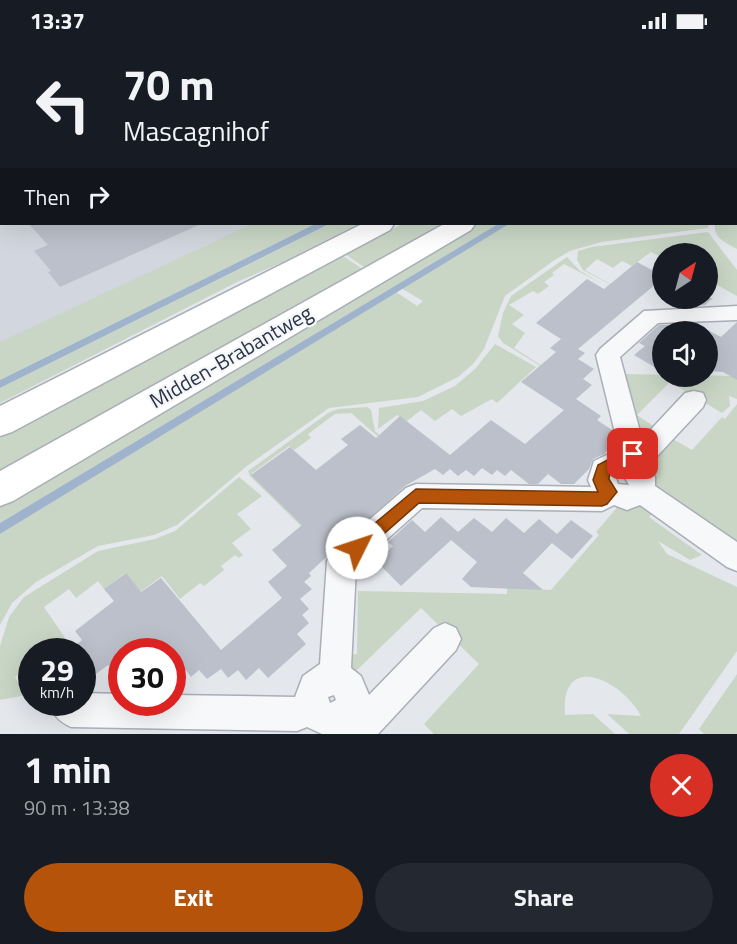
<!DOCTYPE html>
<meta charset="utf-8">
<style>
:root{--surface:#171b24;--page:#242831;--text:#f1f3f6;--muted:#9ea1a6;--accent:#b45309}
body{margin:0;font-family:"Titillium Web",sans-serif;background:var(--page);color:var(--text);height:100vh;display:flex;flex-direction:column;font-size:22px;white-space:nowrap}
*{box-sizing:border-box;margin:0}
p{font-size:20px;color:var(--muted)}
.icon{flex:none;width:33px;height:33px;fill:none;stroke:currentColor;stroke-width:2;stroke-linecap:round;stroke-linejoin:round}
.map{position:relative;height:692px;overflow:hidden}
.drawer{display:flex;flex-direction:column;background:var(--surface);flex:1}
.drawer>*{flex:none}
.hud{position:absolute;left:0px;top:0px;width:738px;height:183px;box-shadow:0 6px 24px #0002;background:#171b24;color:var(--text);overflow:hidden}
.needle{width:39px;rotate:36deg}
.controls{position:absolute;left:652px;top:201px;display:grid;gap:12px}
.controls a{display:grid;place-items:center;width:66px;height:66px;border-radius:50%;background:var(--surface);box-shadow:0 6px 24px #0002;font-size:30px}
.speed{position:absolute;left:18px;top:596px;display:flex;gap:12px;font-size:30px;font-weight:700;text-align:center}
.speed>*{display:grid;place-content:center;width:78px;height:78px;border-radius:50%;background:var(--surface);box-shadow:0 6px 24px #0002;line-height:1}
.speed small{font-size:15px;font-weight:400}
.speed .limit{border:9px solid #d22;background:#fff;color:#111}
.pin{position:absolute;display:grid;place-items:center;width:51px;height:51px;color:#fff;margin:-26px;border-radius:12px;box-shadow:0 3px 9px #0006}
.me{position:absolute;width:66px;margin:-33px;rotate:49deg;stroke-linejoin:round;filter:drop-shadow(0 0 4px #0008)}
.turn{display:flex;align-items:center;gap:21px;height:126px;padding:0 24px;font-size:27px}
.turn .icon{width:78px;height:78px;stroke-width:2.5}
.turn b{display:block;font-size:42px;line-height:51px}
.then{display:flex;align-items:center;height:57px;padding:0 24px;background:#0003;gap:12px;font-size:22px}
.round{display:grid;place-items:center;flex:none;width:63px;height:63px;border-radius:32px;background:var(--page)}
.headline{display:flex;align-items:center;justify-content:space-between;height:102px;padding:0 24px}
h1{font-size:36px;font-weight:700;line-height:45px}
.action{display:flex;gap:12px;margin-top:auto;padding:12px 24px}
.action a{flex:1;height:69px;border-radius:36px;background:var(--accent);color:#fff;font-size:24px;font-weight:700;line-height:69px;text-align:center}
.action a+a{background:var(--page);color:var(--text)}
.status{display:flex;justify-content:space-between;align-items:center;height:42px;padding:0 30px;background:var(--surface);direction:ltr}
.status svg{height:16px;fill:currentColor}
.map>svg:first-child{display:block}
.built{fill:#d2d6de}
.green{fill:#c9d6c5}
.water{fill:#9fb4cc}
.building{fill:#bbc0ca}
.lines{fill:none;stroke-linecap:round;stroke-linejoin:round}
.minor-casing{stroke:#a9aeb7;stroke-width:3}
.tertiary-casing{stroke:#a9aeb7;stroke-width:3}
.secondary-casing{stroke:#a9aeb7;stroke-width:3}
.minor{fill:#f7f8fa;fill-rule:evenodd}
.tertiary{fill:#f7f8fa;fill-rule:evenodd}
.secondary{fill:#fff;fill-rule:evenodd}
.route{fill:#b45309;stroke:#753606;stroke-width:1.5}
.labels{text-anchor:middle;stroke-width:4.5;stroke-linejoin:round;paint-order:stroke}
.street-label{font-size:21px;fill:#2b3445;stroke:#f4f6f9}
</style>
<div class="status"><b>13:37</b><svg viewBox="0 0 49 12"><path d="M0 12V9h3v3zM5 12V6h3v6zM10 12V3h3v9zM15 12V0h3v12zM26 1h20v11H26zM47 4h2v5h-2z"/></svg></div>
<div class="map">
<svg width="737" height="692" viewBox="0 0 737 692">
<rect width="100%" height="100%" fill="#e4e7ec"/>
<!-- built -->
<path class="built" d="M0,0H655L2,2V182H291L0,326Z"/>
<!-- green -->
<path class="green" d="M737,166V207C726,201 713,196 715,182H736Z
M252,182H315L0,338V300Z
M329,182H372L239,239L0,361V346Z
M402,182H446L367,227L345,212Z
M475,182H498L0,481V461Z
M509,182H709L708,186L601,200L570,209L556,217L505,254L484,307L473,322L458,335L418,355L329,366L247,424L177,483L154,493L98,504L36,540L12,561L0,583V492L396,250L417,264L423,259L401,246Z
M708,190L737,228V254L708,238V212H663V216L651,210L632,224L622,219L613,226L597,217L585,228L626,251L583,228L577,218L578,209L592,205Z
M343,214L364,228L0,437V396Z
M567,215L580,229L603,242L564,222L552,231L554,233L544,240L549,244L538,252L533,249L509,263L524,273L512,282L525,291L514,306L583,350L503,301L498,294L503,271L511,254Z
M495,302L536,325L497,361L492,357L461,374L452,367L435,379L421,368L407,379L397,373L378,387L379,366L423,359L455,344L475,327Z
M620,332L737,334V357L729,354L730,364L722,371L670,340L637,373L655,385L641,397L630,369L636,368L627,338L621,337Z
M737,362V501L662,450L652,441L647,426L673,397L692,408L722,375L725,377Z
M367,365L371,368L375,389L423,434L351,371L335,372L308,392L311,396L294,408L289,404L251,432L307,486L305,488L250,434L248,429L328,371L338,367Z
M239,435L262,454L237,472L251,487L232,501L243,513L239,516L235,513L221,524L224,528L204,544L200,541L180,557L162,534L140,550L125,531L104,547L98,539L76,556L69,547L44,565L65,596L49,609H32L31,622L15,635L26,653L0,658V604L9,575L24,555L98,509L155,497L175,489Z
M621,461L645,462L655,469L649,475L702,513L690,518L658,499L667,512L737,545V609L679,692H629L607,672L641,674C623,639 560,607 565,673L593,672L615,692H434L424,682L479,622L421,566L354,631L349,625L348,613L357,612L358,549L507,552V546L551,548L599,493L596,490Z
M737,632V692H704L699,687Z"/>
<!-- water -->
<path class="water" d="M315,182H329L0,346V338Z
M498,182H509L0,492V481Z"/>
<!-- building -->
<path class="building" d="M29,182H201L60,245L48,230L51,229L34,209L48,203Z
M637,220L663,234V236L578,307L585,311L578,317L594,327L583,337L592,343L576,357L601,374L597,378L612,388L615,400L604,412L593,417L589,427L574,442H561L548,432L538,442H529L511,428L505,434L497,428L492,433L482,426L474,434L466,428L458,434L450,427L443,433L435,427L405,444L309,531L311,534L304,540L312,547L300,557L309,567L302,573L309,581L297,592L306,602L268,636L259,626L246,638L238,628L228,636L221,627L207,637L199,628L191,635L183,624L172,633V609H122V643L108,623L92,635L82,620V609H75L72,606L82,598L75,589L114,559L104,547L126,531L141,550L161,536L221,608L282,556L268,540L287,524L272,508L302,483L251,433L290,405L316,428L348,403L341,397L360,383L376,396L400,374L450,413L491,378L525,402L564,368L521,340L556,310L550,306L561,297L536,281L587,237L604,247Z
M684,256H713L705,263L675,265Z
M737,280V338L723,330L708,329V290H663V330L634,313L645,304L639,301L659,283L696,282L721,295Z
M441,475L458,490L474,476L492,490L506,476L524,491L539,477L557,492L571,478L593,494L572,517L552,501L523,531L543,548L471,545L462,537L477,520L451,498L401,544L376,519L393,504L388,500L412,478L425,490Z"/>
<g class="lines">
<!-- minor casing -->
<g class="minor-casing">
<path id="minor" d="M737,264V278L658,281L620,315L642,397L685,351L694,349L703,351L706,358L703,365L648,424L655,435V444L737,500V529L727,525L640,463L627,468L614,463L602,469L422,466L356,525L351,626L361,634L369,653L434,586L445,581L456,586L461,597L456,608L378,692H322L307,685L297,689L71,685C58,679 54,673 48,660H82V651L122,652V660H172V653L295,655L303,634L320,622L327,519L332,510L406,446L416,442L591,445L588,438L594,419L613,410L620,411L596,313L600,307L644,269ZM615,433L624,434L629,443L618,442ZM334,653L336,658L330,661L328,655Z"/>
</g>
<!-- tertiary casing -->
<g class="tertiary-casing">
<path id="tertiary" d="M231,0H251L230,2Z
M0,84H2L0,97Z"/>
</g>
<!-- secondary casing -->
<g class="secondary-casing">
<path id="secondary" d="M699,0H718L698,2Z
M737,13V26H736V13Z
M362,182H394L390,188L12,390L0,394V364Z
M444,182H475L471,188L13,459L0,464V429Z"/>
</g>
<!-- minor -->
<use href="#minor" class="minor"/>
<!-- tertiary -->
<use href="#tertiary" class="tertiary"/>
<!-- secondary -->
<use href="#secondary" class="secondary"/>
</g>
<!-- route -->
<path class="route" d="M633,406L638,407L643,421L637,429L632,431L615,428L610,431L609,437L617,450L607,462L602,464L419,461L362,511L357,513L351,511L348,506L351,501L416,447L598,450L593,438L598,423L613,415L627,418L626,412Z"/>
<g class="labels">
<!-- street labels -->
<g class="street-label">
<text transform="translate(231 315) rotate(-30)" y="7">Midden-Brabantweg</text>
</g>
</g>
</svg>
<div class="controls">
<a><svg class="needle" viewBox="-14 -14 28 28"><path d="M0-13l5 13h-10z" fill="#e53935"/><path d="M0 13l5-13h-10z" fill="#9ea1a6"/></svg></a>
<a><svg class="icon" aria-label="sound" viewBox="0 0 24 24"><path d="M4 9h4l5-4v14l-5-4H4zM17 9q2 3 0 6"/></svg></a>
</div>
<div class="speed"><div>29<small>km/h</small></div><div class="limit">30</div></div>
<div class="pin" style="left:633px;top:412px;background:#d93025"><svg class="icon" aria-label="arrive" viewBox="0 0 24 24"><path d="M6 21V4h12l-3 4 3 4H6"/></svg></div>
<svg class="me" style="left:357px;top:506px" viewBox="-20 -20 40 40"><circle r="19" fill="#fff"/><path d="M0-13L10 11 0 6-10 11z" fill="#b45309"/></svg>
<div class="hud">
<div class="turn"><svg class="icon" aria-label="left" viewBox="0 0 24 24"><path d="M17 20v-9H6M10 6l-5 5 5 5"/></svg><div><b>70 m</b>Mascagnihof</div></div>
<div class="then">Then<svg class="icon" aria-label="right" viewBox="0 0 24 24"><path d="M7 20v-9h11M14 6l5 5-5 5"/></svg></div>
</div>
</div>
<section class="drawer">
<div class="headline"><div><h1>1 min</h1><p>90 m · 13:38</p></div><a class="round" style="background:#d93025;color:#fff"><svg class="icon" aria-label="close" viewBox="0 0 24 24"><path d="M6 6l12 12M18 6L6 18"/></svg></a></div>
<div class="action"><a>Exit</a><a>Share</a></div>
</section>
